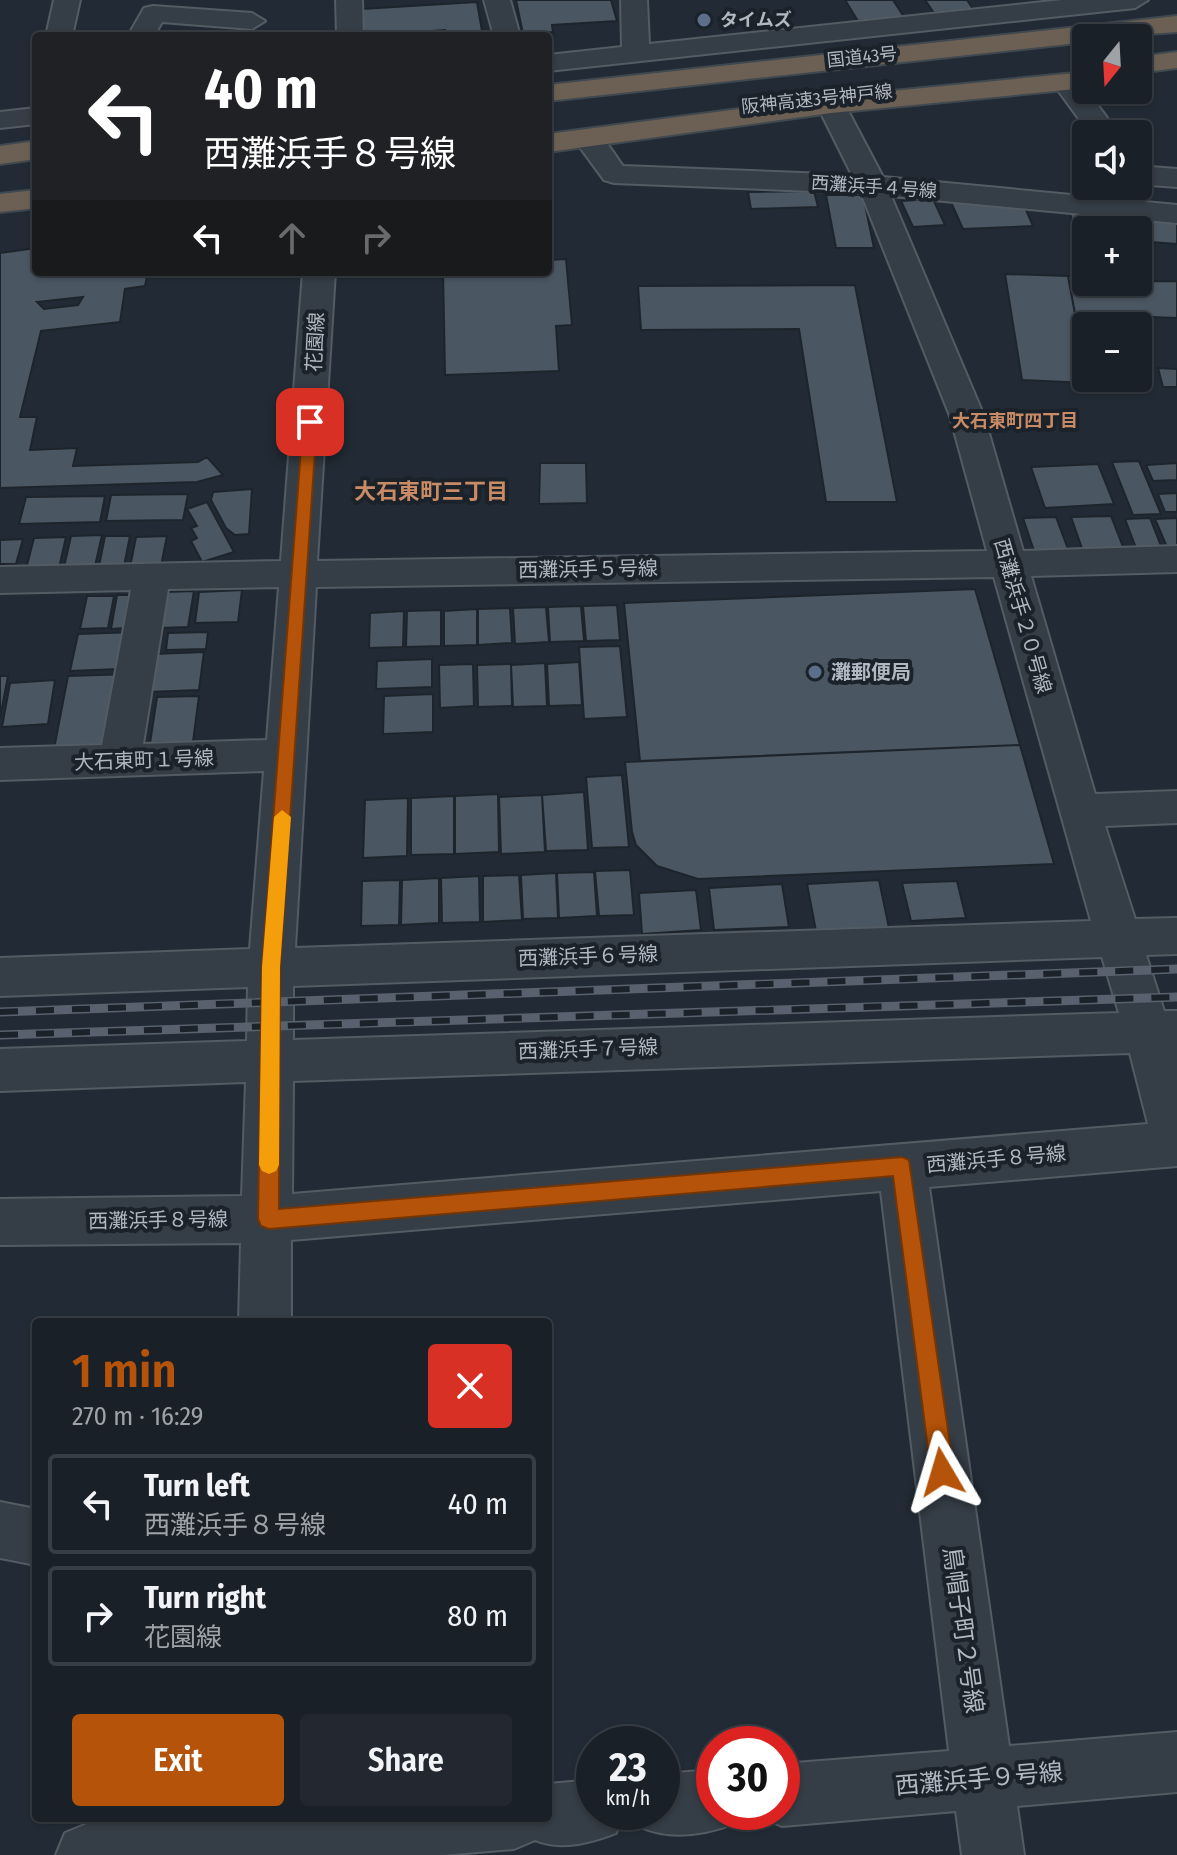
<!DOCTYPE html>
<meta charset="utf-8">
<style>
:root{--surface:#1a2028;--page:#232830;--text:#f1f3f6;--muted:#9fa3a8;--line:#383e45;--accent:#b45309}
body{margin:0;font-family:"Fira Sans Condensed","Noto Sans JP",sans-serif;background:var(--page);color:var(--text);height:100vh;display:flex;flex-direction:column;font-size:30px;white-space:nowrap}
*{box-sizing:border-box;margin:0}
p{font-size:26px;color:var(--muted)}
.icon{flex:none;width:44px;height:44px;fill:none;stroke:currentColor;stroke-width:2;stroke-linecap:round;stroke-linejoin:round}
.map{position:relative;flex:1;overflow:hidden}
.details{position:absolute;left:32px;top:1318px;width:520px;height:504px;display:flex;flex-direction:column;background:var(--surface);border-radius:8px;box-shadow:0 2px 6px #0004,0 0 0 2px var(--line)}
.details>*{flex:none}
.guide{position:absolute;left:32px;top:32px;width:520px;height:244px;border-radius:8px;box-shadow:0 2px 6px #0004,0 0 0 2px var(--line);background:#202124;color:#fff;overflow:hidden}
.needle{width:52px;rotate:198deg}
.tools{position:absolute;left:1072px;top:24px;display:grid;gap:16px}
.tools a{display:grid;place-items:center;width:80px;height:80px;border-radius:8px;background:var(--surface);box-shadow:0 2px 6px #0004,0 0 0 2px var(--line);font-size:40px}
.speed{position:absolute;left:576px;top:1726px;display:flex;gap:16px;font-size:40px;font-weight:700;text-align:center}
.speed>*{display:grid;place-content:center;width:104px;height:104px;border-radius:50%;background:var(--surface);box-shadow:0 2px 6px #0004,0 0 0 2px var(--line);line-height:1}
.speed small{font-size:20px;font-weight:400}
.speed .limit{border:12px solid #d22;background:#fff;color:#111}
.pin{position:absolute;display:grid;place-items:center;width:68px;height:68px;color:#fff;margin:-34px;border-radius:16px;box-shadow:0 4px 12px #0006}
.me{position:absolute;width:88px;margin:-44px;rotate:353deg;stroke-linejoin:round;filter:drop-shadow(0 0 6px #0008)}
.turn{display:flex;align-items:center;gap:28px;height:168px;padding:0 40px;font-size:36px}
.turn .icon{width:104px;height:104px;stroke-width:2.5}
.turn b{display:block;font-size:56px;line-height:68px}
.lanes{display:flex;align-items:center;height:76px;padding:0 40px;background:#0003;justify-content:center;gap:40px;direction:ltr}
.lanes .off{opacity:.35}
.round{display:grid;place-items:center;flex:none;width:84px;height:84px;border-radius:8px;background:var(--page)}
.head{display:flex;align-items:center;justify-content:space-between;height:136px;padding:0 40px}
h1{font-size:48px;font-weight:600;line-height:60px;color:var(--accent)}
.primary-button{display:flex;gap:16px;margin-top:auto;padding:16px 40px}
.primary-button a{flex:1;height:92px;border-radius:8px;background:var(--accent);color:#fff;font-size:32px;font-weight:600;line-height:92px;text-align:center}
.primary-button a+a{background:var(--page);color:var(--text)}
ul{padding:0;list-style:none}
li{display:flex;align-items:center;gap:24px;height:100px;margin:0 16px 12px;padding:0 24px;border:4px solid var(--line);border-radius:8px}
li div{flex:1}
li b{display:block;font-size:30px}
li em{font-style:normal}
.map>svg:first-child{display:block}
.building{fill:#4a5661;stroke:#1d242c;stroke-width:2;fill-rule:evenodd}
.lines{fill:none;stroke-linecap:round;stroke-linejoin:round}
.minor-casing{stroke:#535b63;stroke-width:4}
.highway-casing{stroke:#404850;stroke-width:4}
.minor{fill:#353d46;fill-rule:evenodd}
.highway{fill:#6b6053;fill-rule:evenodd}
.rail-casing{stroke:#58616d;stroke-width:9}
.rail{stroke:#1b222a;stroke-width:6;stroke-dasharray:18;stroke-linecap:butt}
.route{fill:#b45309;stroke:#753606;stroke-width:2}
.slow{fill:#f59e0b}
.service-dot{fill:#5c6f8a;stroke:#1b222a;stroke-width:3}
.labels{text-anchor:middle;stroke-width:8;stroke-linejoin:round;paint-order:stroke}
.far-poi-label{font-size:18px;font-weight:bold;fill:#b0b8c2;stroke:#1b222a;text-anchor:start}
.far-street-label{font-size:18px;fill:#b0b8c2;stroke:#1b222a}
.far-neighbourhood-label{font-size:18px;font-weight:bold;fill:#c88b65;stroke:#1b222a}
.street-label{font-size:20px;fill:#b0b8c2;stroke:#1b222a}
.poi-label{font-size:20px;font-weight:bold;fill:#b0b8c2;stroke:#1b222a;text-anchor:start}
.neighbourhood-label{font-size:22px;font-weight:bold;fill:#c88b65;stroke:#1b222a}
.near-street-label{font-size:24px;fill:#b0b8c2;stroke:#1b222a}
</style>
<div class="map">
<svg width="1177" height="1855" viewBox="0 0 1177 1855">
<rect width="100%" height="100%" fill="#222b35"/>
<!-- building -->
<path class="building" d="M516,0H611L617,21L552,25L553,32L523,34Z
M845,0H893L904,17L858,21Z
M925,0H967L973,9L934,13Z
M477,2L482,31H475V35L446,36L445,30L364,36L361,9Z
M814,191L818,207L751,209L748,192Z
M826,195H863L874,248H836Z
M933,199L945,225L913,227L901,201Z
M950,200L1024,205L1033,226L963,229Z
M1070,214H1119L1125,230H1086V240H1079Z
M1131,215L1177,219V244L1138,241V230H1132Z
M36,248V272H148L145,286L125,289L120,322L41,331L20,417H37L30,450L77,448L73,466L198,462L207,457L223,475L197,482L0,488V253ZM83,297L78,305L44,309L37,302Z
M566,259L572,325L556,326L559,371L445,375L443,272H548V260Z
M215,272H262L214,276Z
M1005,274L1068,276L1088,383L1022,380Z
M1068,276L1086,277V282L1177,281V318L1075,314Z
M855,285L897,502H826L799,329L641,330L638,286Z
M1158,368L1177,369V387H1163Z
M1139,461L1161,514L1133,515L1112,462Z
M540,463H586L587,503L539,504Z
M1177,463V480L1153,481L1146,465Z
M1098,464L1114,504L1045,508L1031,467Z
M252,489L249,534L235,535L226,528L211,500L213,492Z
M1177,493V512H1165L1158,494Z
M188,494L183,520L106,521L111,495Z
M105,496L100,522L19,524L26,497Z
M207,502L234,552L202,562L191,541L197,538L191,528L197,526L187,509Z
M1111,516L1125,552L1084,554L1071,517Z
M1056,517L1068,549L1034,551L1023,518Z
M1150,518L1161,546L1136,548L1125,519Z
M1177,518V547H1167L1155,519Z
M102,535L95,566L64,567L71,536Z
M105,536H130L124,566H99Z
M167,536L161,566L130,567L136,537Z
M66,537L59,568L26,569L34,538Z
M23,539L16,564H0V540Z
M975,589L1020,745L640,761L624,603Z
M242,590L238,622L195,623L199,592Z
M194,591L188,627L160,628L165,592Z
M117,595H145L140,627L111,629Z
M87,596H114L108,628L80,629Z
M617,605L620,640L586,641L583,606Z
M581,606L584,641L550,642L548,607Z
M546,607L549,642L515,644L513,608Z
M510,608L512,643L478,645V609Z
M477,609V645L444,646V611Z
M441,610V646L406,647L407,611Z
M404,611L403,647L369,648L370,613Z
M136,632L119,669L70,671L78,634Z
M208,632L206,649L166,650L168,633Z
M620,646L627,717L584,719L579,647Z
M204,652L199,690L148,692L154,654Z
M432,659V687L376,689L377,661Z
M579,662L582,705L549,706L547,664Z
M545,663L547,706L513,707L511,665Z
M473,664L474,706L440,708L439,665Z
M511,664L512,706L478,707L477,665Z
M130,674L101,752L53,754L68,676Z
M0,676H8L0,718Z
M55,680L48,724L2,727L10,683Z
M433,694V732L383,734L384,696Z
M199,696L193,742L150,743L157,697Z
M1020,745L1054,864L698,879L657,866L636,845L632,832L625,762Z
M622,775L629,847L592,848L586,777Z
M584,792L588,850L546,851L542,795Z
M498,794L499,852L455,854V796Z
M542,795L545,852L501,854L499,797Z
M454,796V854L411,855V798Z
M408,798L407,856L363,858L365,800Z
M630,870L634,915L599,916L595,871Z
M594,872L597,916L559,918L557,873Z
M556,873L558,918L523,919L521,875Z
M519,875L522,920L483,922V876Z
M479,876L480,922L442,923L441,878Z
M439,878V923L401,925L402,880Z
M400,880L399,925L361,926L362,881Z
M879,880L889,928L816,931L807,884Z
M957,881L966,918L911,921L902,883Z
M782,884L789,927L714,930L709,888Z
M696,890L701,930L642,934L639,893Z"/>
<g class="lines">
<!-- minor casing -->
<g class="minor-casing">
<path id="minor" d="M54,0H80L72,36H46Z
M336,0H362L363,36H337Z
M484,0H510L520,36H494Z
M621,0H647L649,44L1062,0H1148L1135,8L548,71V55L622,47Z
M153,6L252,13L265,21L252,29L162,22L154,36H128L144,8Z
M1066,74L1076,76L1119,134H1090L1052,82L1056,76Z
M831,97L841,99L845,105L883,177L1177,205V223L891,196L984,416L1023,551L1177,546V572L1031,576L1095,794L1177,791V823L1105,826L1135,919L1177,918V954L1146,955L1164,1011H1177V1166L929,1187L1009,1746L1177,1732V1792L1017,1806L1024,1855H962L956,1811L782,1826L760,1817L759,1812H782V1764L949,1751L881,1191L291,1240V1322H239L241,1243L0,1245V1199L242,1196L246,1082L0,1091V1049L247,1041L248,987L0,996V958L250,949L264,771L0,780V748L102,745L131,590L0,593V567L281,561L303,272H335L317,561L987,551L950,416L861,193L614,183L604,180L574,139L578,133C602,127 610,149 623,166L852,175L817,105L821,99ZM994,577L1091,921L295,948L316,587ZM279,587L267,740L143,744L168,589ZM1102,957L1119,1013L293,1040V986ZM1130,1053L1148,1124L292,1194L293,1081Z
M36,108V124L0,128V112Z
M1138,166L1177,169V187L1138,184Z
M0,1502L36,1509V1565L0,1558Z
M714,1770V1812H740L736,1823C705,1835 671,1840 640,1827L634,1812H662V1774Z
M594,1780V1812H624L616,1833C591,1843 560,1851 535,1840L514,1849L442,1855H56L65,1833L87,1824L156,1818H548V1784Z"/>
</g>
<!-- highway casing -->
<g class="highway-casing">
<path id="highway" d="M1177,16V32L1086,38V42L548,101V85Z
M1177,52V68L1138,73V57Z
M1086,72V88L831,113L548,152V134L831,97Z
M36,141V159L0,164V146Z
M36,190V208L0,212V194Z"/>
</g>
<!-- minor -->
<use href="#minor" class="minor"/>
<!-- highway -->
<use href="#highway" class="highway"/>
<!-- rail casing -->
<g class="rail-casing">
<path id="rail" d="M0,1012L1177,969
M0,1035L1177,997"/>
</g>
<!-- rail -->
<use href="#rail" class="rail"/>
</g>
<!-- route -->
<path class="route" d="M310,417L317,422L280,967L279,1209L902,1157L909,1160L954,1472L950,1480L942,1484L934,1480L931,1472L893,1176L269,1229L261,1226L258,1219L262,967L303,422Z"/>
<!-- slow -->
<path class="slow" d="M282,810L291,817L280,967L279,1165L276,1171L269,1174L262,1171L259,1165L262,967L274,817Z"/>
<!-- markers -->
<g class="service-dot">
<circle cx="704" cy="20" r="8"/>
<circle cx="815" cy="672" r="8"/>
</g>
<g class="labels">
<!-- far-poi labels -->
<g class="far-poi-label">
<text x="720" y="26">タイムズ</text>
</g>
<!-- far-street labels -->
<g class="far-street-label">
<text transform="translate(862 57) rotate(-6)" y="6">国道43号</text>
<text transform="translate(817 99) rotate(-6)" y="6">阪神高速3号神戸線</text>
<text transform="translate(874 187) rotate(4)" y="6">西灘浜手４号線</text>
</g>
<!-- far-neighbourhood labels -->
<g class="far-neighbourhood-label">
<text x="1015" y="427">大石東町四丁目</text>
</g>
<!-- street labels -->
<g class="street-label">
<text transform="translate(315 342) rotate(-87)" y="7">花園線</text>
<text transform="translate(588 569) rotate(-1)" y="7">西灘浜手５号線</text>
<text transform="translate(1023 616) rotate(74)" y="7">西灘浜手２０号線</text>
<text transform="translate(144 760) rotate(-2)" y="7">大石東町１号線</text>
<text transform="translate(588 956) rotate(-2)" y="7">西灘浜手６号線</text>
<text transform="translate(588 1049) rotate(-2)" y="7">西灘浜手７号線</text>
<text transform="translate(996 1159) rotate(-5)" y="7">西灘浜手８号線</text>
<text transform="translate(158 1220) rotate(-1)" y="7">西灘浜手８号線</text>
</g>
<!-- poi labels -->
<g class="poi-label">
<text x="831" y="679">灘郵便局</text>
</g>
<!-- neighbourhood labels -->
<g class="neighbourhood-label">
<text x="431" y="499">大石東町三丁目</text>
</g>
<!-- near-street labels -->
<g class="near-street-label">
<text transform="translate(963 1630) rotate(82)" y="8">鳥帽子町２号線</text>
<text transform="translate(979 1779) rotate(-5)" y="8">西灘浜手９号線</text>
</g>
</g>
</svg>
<div class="tools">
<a><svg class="needle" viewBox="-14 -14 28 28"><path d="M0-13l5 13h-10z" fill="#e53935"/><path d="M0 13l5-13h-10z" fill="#9fa3a8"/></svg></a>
<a><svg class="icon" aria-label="sound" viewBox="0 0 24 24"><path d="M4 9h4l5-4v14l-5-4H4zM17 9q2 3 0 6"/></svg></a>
<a>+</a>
<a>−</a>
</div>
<div class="speed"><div>23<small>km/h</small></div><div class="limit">30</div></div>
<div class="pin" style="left:310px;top:422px;background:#d93025"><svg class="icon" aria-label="arrive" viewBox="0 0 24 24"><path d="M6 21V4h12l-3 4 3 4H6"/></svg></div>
<svg class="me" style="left:942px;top:1472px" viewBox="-20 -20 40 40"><path d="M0-17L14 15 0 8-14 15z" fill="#b45309" stroke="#fff" stroke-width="4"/></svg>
<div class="guide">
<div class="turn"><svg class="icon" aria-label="left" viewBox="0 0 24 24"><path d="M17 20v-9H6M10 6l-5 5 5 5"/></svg><div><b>40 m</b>西灘浜手８号線</div></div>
<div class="lanes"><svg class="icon" aria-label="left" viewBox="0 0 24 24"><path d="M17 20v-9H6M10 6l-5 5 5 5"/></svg><svg class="icon off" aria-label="ahead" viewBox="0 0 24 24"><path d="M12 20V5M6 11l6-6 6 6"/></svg><svg class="icon off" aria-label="right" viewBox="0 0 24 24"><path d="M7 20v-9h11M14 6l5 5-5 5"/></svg></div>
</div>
<section class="details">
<div class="head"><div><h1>1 min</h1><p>270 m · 16:29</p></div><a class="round" style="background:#d93025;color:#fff"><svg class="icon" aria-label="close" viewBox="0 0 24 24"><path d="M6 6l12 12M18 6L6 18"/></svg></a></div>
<ul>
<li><svg class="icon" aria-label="left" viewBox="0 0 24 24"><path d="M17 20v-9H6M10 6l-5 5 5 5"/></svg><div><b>Turn left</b><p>西灘浜手８号線</p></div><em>40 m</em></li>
<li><svg class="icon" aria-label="right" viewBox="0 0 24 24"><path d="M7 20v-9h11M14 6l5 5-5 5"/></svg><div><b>Turn right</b><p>花園線</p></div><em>80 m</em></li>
</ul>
<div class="primary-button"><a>Exit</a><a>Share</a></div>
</section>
</div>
